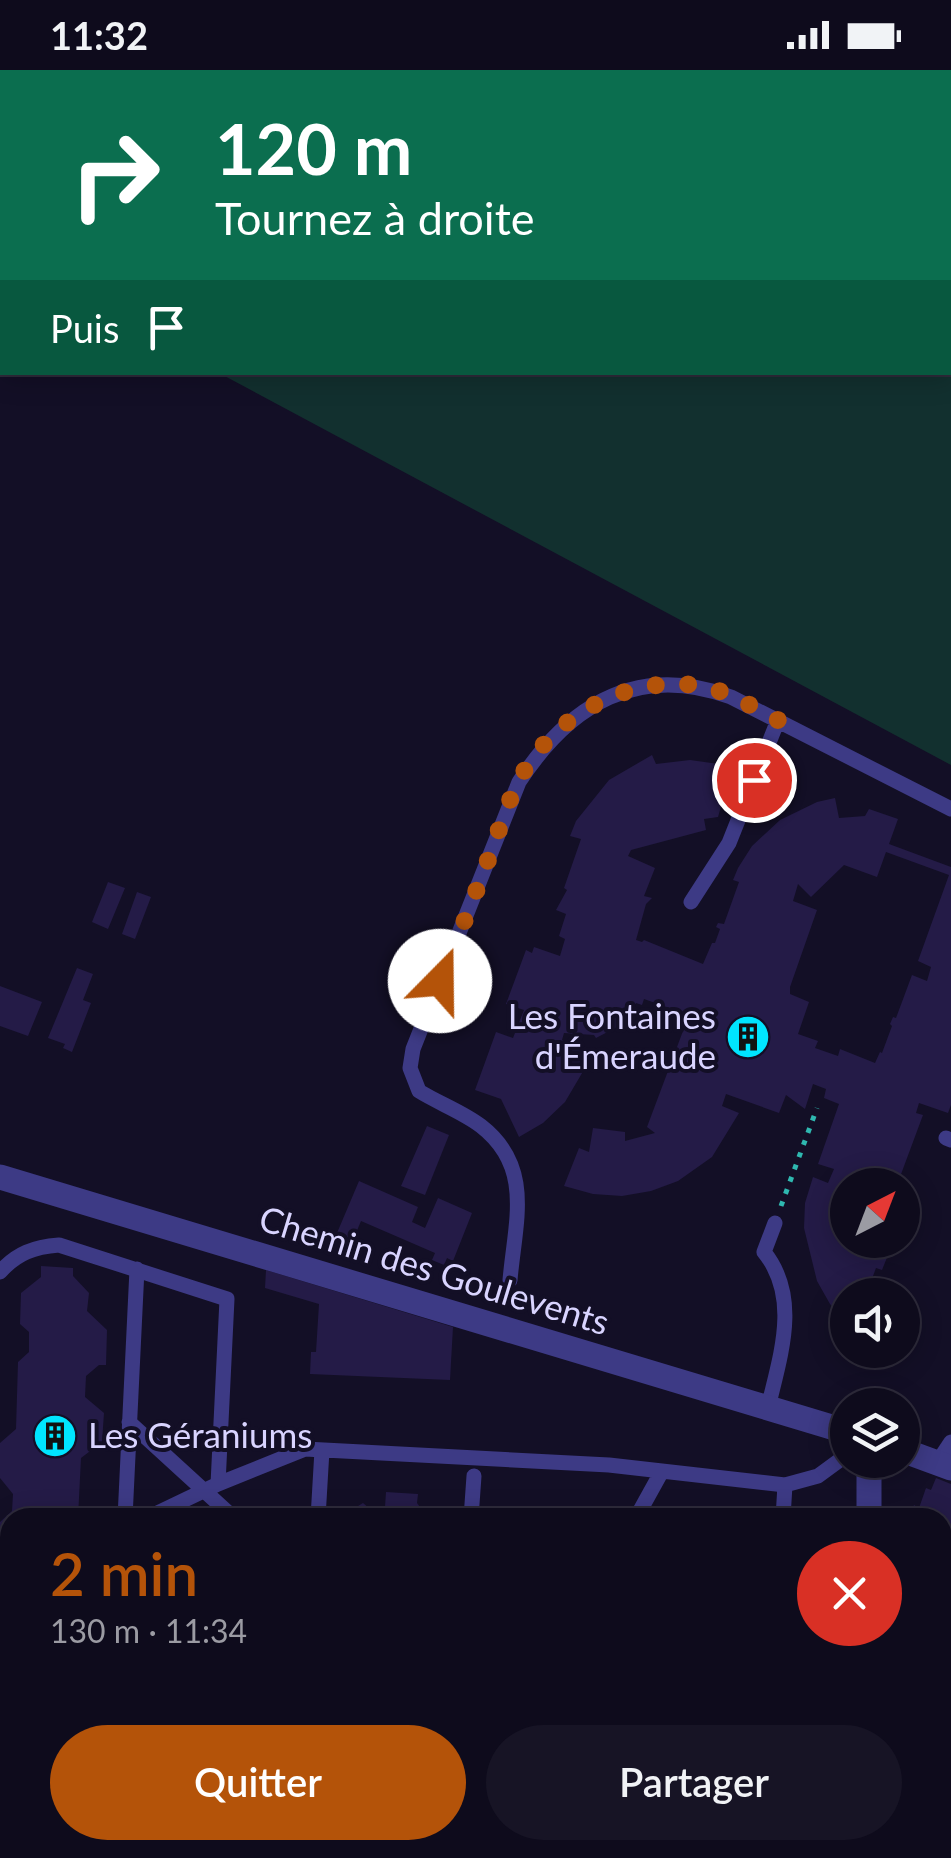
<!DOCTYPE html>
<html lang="fr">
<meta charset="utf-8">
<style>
:root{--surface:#0e0b1c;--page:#171425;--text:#f1f3f6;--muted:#9b9ba3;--line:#2e2b3b;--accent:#b45309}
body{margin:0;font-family:Lato,sans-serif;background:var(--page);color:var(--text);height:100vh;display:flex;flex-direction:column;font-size:38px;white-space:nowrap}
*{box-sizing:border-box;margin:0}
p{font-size:32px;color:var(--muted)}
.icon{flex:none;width:55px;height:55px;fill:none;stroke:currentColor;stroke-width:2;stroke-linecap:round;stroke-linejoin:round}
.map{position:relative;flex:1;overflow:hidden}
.drawer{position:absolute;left:0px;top:1438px;width:952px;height:352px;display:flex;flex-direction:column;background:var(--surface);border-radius:30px 30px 0 0;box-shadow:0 5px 25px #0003,0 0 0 2px var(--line)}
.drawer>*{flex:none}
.hud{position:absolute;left:0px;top:0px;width:952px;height:305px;box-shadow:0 5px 25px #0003,0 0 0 2px var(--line);background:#0b6e4f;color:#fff;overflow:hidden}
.needle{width:65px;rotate:42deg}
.tools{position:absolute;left:830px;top:1098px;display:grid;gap:20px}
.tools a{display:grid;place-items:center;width:90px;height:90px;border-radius:50%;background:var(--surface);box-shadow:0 5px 25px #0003,0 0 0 2px var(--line);font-size:50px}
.pin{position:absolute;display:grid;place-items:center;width:85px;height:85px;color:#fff;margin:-42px;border:5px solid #fff;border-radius:50%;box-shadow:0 2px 10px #0007}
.me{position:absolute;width:110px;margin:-55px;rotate:22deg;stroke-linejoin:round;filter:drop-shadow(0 0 8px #0008)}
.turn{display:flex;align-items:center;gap:35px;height:210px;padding:0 50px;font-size:45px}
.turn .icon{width:130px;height:130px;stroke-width:2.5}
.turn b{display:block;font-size:70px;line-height:85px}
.then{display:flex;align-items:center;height:95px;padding:0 50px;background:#0003;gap:20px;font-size:38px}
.round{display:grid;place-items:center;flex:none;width:105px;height:105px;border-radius:52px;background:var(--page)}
.summary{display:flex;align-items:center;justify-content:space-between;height:170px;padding:0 50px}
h1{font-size:60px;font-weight:600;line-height:75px;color:var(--accent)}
.primary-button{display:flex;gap:20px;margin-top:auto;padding:20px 50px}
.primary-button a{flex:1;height:115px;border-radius:60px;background:var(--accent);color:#fff;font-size:40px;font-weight:600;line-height:115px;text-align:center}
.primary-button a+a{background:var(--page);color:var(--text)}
.status{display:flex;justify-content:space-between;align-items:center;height:70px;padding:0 50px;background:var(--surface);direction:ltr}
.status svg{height:28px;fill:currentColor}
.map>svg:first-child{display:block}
.green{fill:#12302f}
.building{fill:#241b47;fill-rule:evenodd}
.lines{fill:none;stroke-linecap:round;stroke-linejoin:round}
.path{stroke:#2fb8b0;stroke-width:5;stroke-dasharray:5 8;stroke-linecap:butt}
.service{stroke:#3d3a85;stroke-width:15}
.minor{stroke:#3d3a85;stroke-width:25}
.route{stroke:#b45309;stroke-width:18;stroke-dasharray:0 32.4}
.labels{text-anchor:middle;stroke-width:8;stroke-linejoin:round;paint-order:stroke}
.poi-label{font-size:35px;fill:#d9d4ff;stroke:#130f26;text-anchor:end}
.street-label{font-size:35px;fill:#d9d4ff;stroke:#130f26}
</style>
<div class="status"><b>11:32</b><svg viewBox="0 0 49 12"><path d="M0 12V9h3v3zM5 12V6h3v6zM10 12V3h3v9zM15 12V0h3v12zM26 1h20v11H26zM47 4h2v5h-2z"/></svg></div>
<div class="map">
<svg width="951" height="1788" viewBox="0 0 951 1788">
<rect width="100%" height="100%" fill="#130f26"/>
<!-- green -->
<path class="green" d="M62,0H951V695L219,303L950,302V2H59Z
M0,1628L10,1629V1780H45V1788H0Z"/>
<!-- building -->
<path class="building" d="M652,685L656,694L690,690L733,696L718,747L704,749L706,760L631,780L628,786L655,798L644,826L652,828L646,834L636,870L642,872L644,870L703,894L712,873H715L720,859L716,857L718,853L724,854L739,812L733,810L738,798L752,776L780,750L817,732L835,728L839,748L865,746L869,739L898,749L889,774L951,797V1035L948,1043L919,1033L916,1043L923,1045L897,1115H848V1170H894L882,1200L876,1198L867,1222L871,1225H848V1253L830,1234L817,1211L804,1158L805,1133L813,1107L828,1113L834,1099L818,1094L839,1034L824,1028L826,1019L813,1014L805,1039L786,1025L779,1043L726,1024L722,1036L739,1043L712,1087L678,1111L651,1121L622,1126L593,1124L564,1116L579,1078L589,1082L593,1058L625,1062V1071L655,1063L647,1057L689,945L644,929L642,935L636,933L621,955L596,968L594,965L564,963L562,970L592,981L588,993L565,1032L543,1053L519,1067L501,1029L475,1020L496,962L513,968L524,940L506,934L526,880L532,883L534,877L560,886L565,869L559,866L566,844L556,840L567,820L564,818L581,769L570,766L576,751L609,710ZM886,782L949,805L918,891L931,897L927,911L912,905L896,948L893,947L890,954L892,956L882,983L880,982L875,993L840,979L838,986L815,978L818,971L798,964L809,932L790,924V917L817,840L793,831L798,814L811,827L844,795L877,807Z
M108,812L125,818L108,859L92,852Z
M137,822L151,827L135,869L122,864Z
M77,898L93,904L83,930L91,933L72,982L63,978L65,974L48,968Z
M0,916L42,932L28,966L0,956Z
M427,1056L449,1065L425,1125L401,1116Z
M359,1111L418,1137L412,1152L425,1158L438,1128L472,1143L453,1191L447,1188L444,1195L432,1190L435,1183L361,1151L353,1170L337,1163Z
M41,1196L73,1198V1206L89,1223L87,1241L107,1260L106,1295H99L86,1306L85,1327L104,1343L102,1372L81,1388L78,1448H10V1509L0,1498V1452L12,1441L13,1424L0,1408V1373L16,1359L18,1292L29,1282V1262L20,1254L21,1223L41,1207Z
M266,1200L453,1257L450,1310L310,1304L311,1282H316L319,1234L265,1218Z
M936,1408L951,1414V1467L943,1488L942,1448H909L914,1435L919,1438L926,1418L931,1420Z
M386,1422L418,1424L417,1433L428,1448H361L357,1443L358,1436L363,1433L376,1444L385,1437Z
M667,1436L698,1437L697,1448H666Z
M942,1620L951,1623V1658L942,1655Z
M942,1766L951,1768V1788H910L879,1783L880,1780H942Z
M63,1780H116L115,1788H63Z
M161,1780H194V1788H161Z"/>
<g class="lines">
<!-- path -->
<path class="path" d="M781,1136L817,1038
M0,1660H10
M13,1788L14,1780"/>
<!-- service -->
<path class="service" d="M691,832L729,773L778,650
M946,1068L951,1070
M0,1202C17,1183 34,1177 59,1175L227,1229L218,1414
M510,1210C515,1152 534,1097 481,1056C463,1042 438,1033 419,1021L410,998L413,979L519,712C570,634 638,593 731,627L951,739
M768,1338C780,1286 801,1228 764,1182L775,1153
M129,1352L234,1448
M937,1393L951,1372
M125,1448L137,1199
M147,1448L218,1414L305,1379L609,1395L785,1415
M318,1448L322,1380
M471,1448L474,1406
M636,1448L662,1401
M783,1448L785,1415L818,1406L848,1384
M0,1582L10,1588
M219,1780L224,1788
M328,1788V1780
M743,1788L744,1780"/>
<!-- minor -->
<path class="minor" d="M0,1107L848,1362
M902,1380L951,1398
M869,1390V1448
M942,1598L951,1600
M856,1788L857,1780"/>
</g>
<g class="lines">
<!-- route -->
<path class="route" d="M440,911C456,873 471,835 485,798C496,770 505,739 518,712C552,646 627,604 701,616C728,621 754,638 778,650L754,710"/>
</g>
<!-- icons -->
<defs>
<g id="building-disc" transform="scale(2.25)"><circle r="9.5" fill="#00e5ff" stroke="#130f26"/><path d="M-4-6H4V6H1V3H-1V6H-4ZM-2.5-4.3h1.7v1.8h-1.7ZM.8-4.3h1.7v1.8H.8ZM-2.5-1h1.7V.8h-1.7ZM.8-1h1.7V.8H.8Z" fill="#111"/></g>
</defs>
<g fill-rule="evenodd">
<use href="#building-disc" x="748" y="967"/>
<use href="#building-disc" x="55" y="1366"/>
</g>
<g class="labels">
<!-- poi labels -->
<g class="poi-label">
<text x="716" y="959">Les Fontaines<tspan x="716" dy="40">d'Émeraude</tspan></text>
<text x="88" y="1378" text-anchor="start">Les Géraniums</text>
</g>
<!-- street labels -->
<g class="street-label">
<text transform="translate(434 1201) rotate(17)" y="12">Chemin des Goulevents</text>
</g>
</g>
</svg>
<div class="tools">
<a><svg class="needle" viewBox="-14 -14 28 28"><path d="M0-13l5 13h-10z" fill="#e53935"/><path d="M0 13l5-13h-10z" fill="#9b9ba3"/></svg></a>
<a><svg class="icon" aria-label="sound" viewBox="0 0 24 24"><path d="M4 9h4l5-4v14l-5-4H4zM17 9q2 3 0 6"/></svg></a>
<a><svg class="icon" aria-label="layers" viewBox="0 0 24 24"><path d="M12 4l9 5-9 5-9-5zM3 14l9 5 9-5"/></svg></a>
</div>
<div class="pin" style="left:754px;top:710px;background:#d93025"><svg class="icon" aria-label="arrive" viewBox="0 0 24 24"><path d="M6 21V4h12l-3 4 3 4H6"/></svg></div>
<svg class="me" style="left:440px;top:911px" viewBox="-20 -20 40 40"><circle r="19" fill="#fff"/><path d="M0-13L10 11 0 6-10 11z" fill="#b45309"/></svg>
<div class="hud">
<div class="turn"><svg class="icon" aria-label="right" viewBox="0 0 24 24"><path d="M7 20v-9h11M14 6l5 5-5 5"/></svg><div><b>120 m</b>Tournez à droite</div></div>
<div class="then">Puis<svg class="icon" aria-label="arrive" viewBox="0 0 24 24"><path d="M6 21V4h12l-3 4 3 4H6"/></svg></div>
</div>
<section class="drawer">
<div class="summary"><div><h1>2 min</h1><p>130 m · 11:34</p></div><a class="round" style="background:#d93025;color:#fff"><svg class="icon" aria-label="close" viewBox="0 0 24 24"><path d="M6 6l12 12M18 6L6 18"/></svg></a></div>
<div class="primary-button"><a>Quitter</a><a>Partager</a></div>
</section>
</div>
